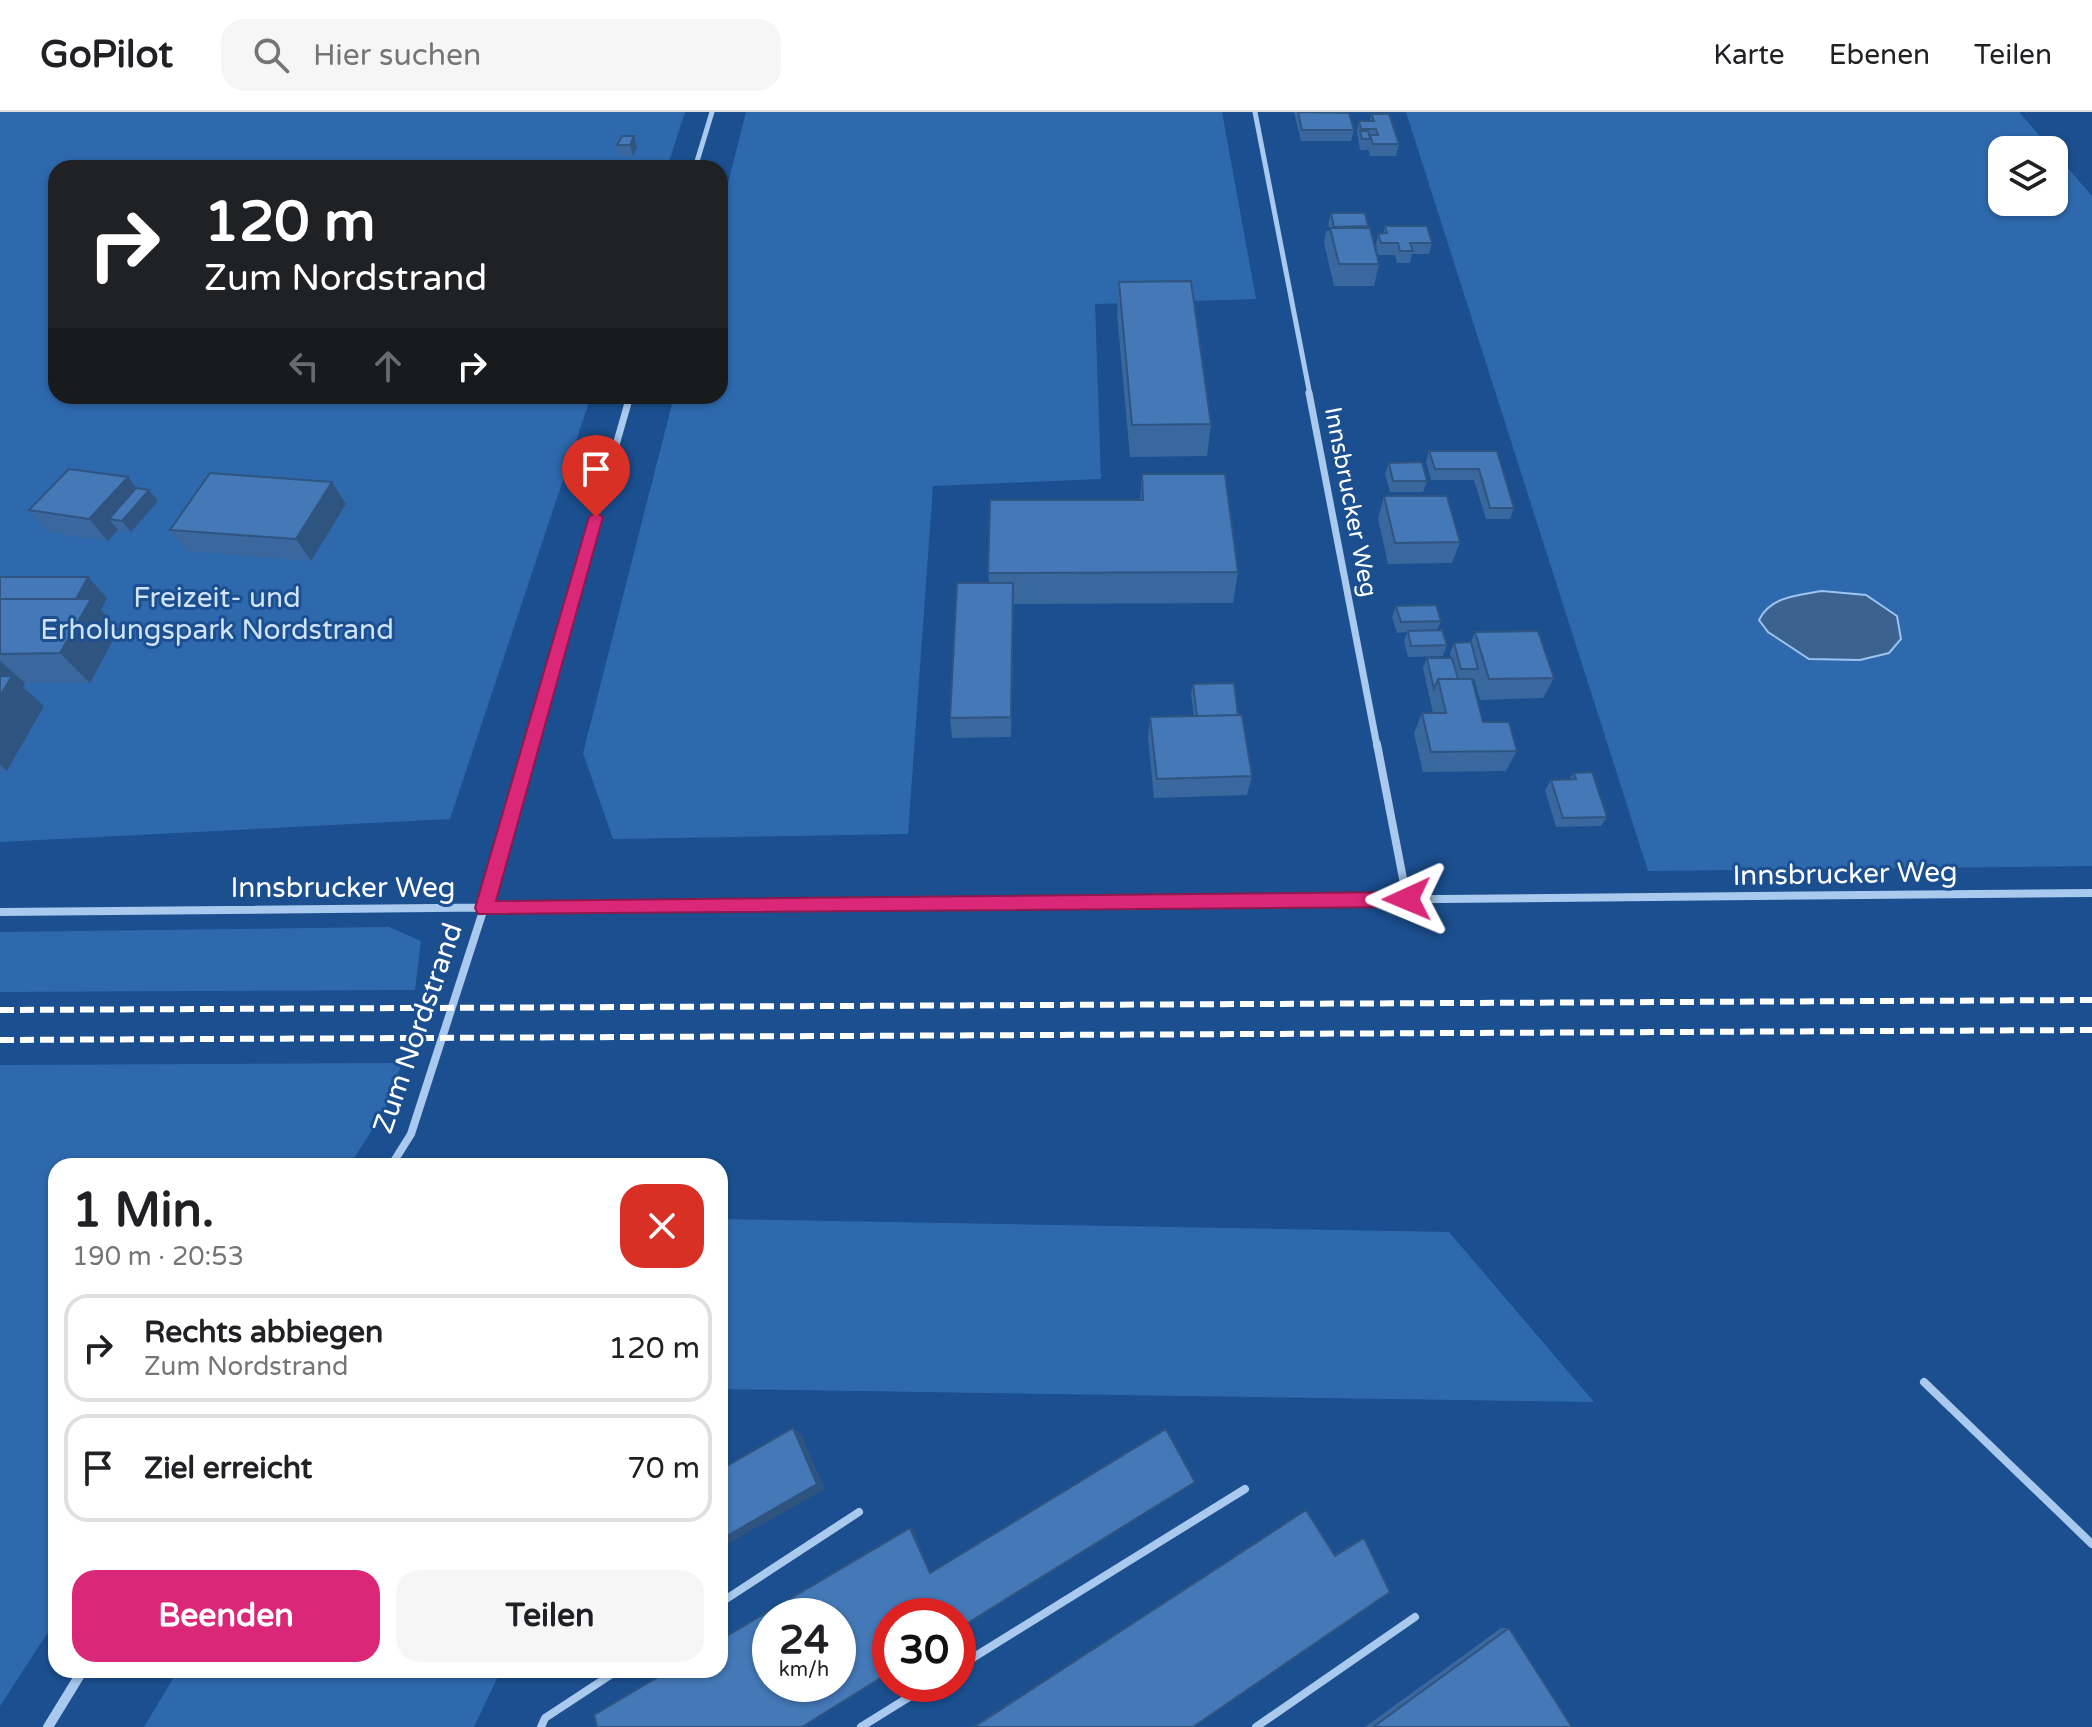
<!DOCTYPE html>
<html lang="de">
<meta charset="utf-8">
<style>
:root{--surface:#fff;--page:#f6f6f6;--text:#202124;--muted:#757577;--line:#e0e0e0;--accent:#db2777}
body{margin:0;font-family:"Varela Round",sans-serif;background:var(--page);color:var(--text);height:100vh;display:flex;flex-direction:column;font-size:30px;white-space:nowrap}
*{box-sizing:border-box;margin:0}
p{font-size:26px;color:var(--muted)}
.icon{flex:none;width:44px;height:44px;fill:none;stroke:currentColor;stroke-width:2;stroke-linecap:round;stroke-linejoin:round}
.map{position:relative;flex:1;overflow:hidden}
.details{position:absolute;left:48px;top:1046px;width:680px;height:520px;display:flex;flex-direction:column;background:var(--surface);border-radius:24px;box-shadow:0 2px 6px #0004}
.details>*{flex:none}
.hud{position:absolute;left:48px;top:48px;width:680px;height:244px;border-radius:24px;box-shadow:0 2px 6px #0004;background:#202124;color:#fff;overflow:hidden}
.controls{position:absolute;left:1988px;top:24px;display:grid;gap:16px}
.controls a{display:grid;place-items:center;width:80px;height:80px;border-radius:16px;background:var(--surface);box-shadow:0 2px 6px #0004;font-size:40px}
.speed{position:absolute;left:752px;top:1486px;display:flex;gap:16px;font-size:40px;font-weight:700;text-align:center}
.speed>*{display:grid;place-content:center;width:104px;height:104px;border-radius:50%;background:var(--surface);box-shadow:0 2px 6px #0004;line-height:1}
.speed small{font-size:20px;font-weight:400}
.speed .limit{border:12px solid #d22;background:#fff;color:#111}
.pin{position:absolute;display:grid;place-items:center;width:68px;height:68px;color:#fff;margin:-82px -34px;border-radius:50% 50% 50% 0;rotate:-45deg;box-shadow:0 0 8px #0007}
.pin .icon{rotate:45deg}
.me{position:absolute;width:88px;margin:-44px;rotate:269deg;stroke-linejoin:round;filter:drop-shadow(0 0 6px #0008)}
.turn{display:flex;align-items:center;gap:28px;height:168px;padding:0 24px;font-size:36px}
.turn .icon{width:104px;height:104px;stroke-width:2.5}
.turn b{display:block;font-size:56px;line-height:68px}
.lanes{display:flex;align-items:center;height:76px;padding:0 24px;background:#0003;justify-content:center;gap:40px;direction:ltr}
.lanes .off{opacity:.35}
.round{display:grid;place-items:center;flex:none;width:84px;height:84px;border-radius:24px;background:var(--page)}
.headline{display:flex;align-items:center;justify-content:space-between;height:136px;padding:0 24px}
h1{font-size:48px;font-weight:800;line-height:60px}
.action{display:flex;gap:16px;margin-top:auto;padding:16px 24px}
.action a{flex:1;height:92px;border-radius:24px;background:var(--accent);color:#fff;font-size:32px;font-weight:800;line-height:92px;text-align:center}
.action a+a{background:var(--page);color:var(--text)}
ul{padding:0;list-style:none}
li{display:flex;align-items:center;gap:24px;height:108px;margin:0 16px 12px;padding:0 8px;border:4px solid var(--line);border-radius:24px}
li div{flex:1}
li b{display:block;font-size:30px}
li em{font-style:normal}
header{display:flex;align-items:center;gap:48px;box-sizing:border-box;height:112px;padding:0 40px;background:var(--surface);border-bottom:2px solid var(--line)}
header strong{font-size:38px}
nav{display:flex;gap:44px;margin-inline-start:auto;font-size:28px}
.search{width:560px;height:72px;background:var(--page);display:flex;align-items:center;gap:20px;box-sizing:border-box;padding:0 28px;border-radius:24px;color:var(--muted);font-size:30px}
.map>svg:first-child{display:block}
.green{fill:#2e69ad}
.water{fill:#3c6290;stroke:#9cc4f0;stroke-width:2}
.lines{fill:none;stroke-linecap:round;stroke-linejoin:round}
.lane{stroke:#a9c9ee;stroke-width:8}
.street-far3{stroke:#a9c9ee;stroke-width:5}
.street-far2{stroke:#a9c9ee;stroke-width:7}
.street-far1{stroke:#a9c9ee;stroke-width:8}
.street{stroke:#a9c9ee;stroke-width:10}
.rail{stroke:#fff;stroke-width:6;stroke-dasharray:14 6;stroke-linecap:butt}
.wall{fill:#3a679d}
.shaded-wall{fill:#305480}
.building{fill:#4478b7;stroke:#305480;stroke-width:2;fill-rule:evenodd}
.route{fill:#db2777;stroke:#8e194d;stroke-width:2}
.labels{text-anchor:middle;stroke-width:6;stroke-linejoin:round;paint-order:stroke}
.far-street-label{font-size:24px;fill:#fff;stroke:#1b4f8f}
.park-label{font-size:28px;fill:#cfe3fa;stroke:#1b4f8f}
.street-label{font-size:28px;fill:#fff;stroke:#1b4f8f}
</style>
<header>
<strong>GoPilot</strong>
<div class="search"><svg class="icon" aria-label="search" viewBox="0 0 24 24"><circle cx="10" cy="10" r="6"/><path d="M15 15l6 6"/></svg>Hier suchen</div>
<nav><a>Karte</a><a>Ebenen</a><a>Teilen</a></nav>
</header>
<div class="map">
<svg width="2092" height="1615" viewBox="0 0 2092 1615">
<rect width="100%" height="100%" fill="#1b4f8f"/>
<!-- green -->
<path class="green" d="M0,0H685L667,56H56V284H591L450,707L0,730Z
M746,0H1222L1256,187L1095,192L1101,367L933,374L908,722L613,727L583,641L674,284H720V103Z
M1406,0H2019L2052,38H2002V90H2054V40L2092,84V754L1648,759Z
M389,815L421,829L415,878L0,880V820Z
M402,951L385,998L349,1054H56V1508L0,1594V953Z
M720,1107L1449,1120L1594,1290L720,1277Z
M178,1558H501L474,1615H144Z"/>
<!-- water -->
<path class="water" d="M1822,479L1866,483L1897,504L1901,527L1889,541L1860,548L1809,547L1768,520L1759,508C1771,484 1799,483 1822,479Z"/>
<g class="lines">
<!-- lane -->
<path class="lane" d="M1924,1270L2092,1432
M720,1491L859,1400
M958,1555L1245,1377
M541,1615L545,1606L618,1558
M861,1615L930,1572
M1256,1615L1415,1505"/>
<!-- street-far3 -->
<path class="street-far3" d="M1255,0L1310,283
M695,56L712,0"/>
<!-- street-far2 -->
<path class="street-far2" d="M1309,281L1377,634
M530,634L630,284"/>
<!-- street-far1 -->
<path class="street-far1" d="M1377,632L1407,787
M0,800L2092,781
M391,1054L411,1022L484,796L531,632"/>
<!-- street -->
<path class="street" d="M48,1615L83,1558"/>
<!-- rail -->
<path class="rail" d="M0,898L2092,888
M0,928L2092,918"/>
</g>
<!-- wall -->
<path class="wall" d="M1294,0H1340L1354,18L1351,29H1301Z
M1371,2L1399,32L1396,44H1370L1368,36L1367,38H1360L1357,20L1359,9H1370Z
M622,24L637,35L633,44H620L617,33Z
M1331,101L1368,114V116L1379,152L1374,174H1334L1324,131L1326,119H1330L1328,112Z
M1385,114L1432,131L1429,142H1412L1410,151H1397L1395,143H1378L1376,133L1378,122L1383,121Z
M1119,170L1211,312L1207,344L1130,345L1117,202Z
M1429,339H1497L1514,396L1510,407H1486L1474,368H1431L1426,350Z
M1389,351L1427,369L1423,380H1390L1385,362Z
M1142,362L1238,460L1233,491L1014,492L1011,625L952,626L950,606L989,471L988,461L1140,388Z
M136,376L158,389L131,420L118,418L108,429L49,420L29,398Z
M1384,384L1460,430L1452,451L1388,452L1378,406Z
M346,392L311,449L187,439L170,418Z
M0,465H88L107,486L101,498L119,517L90,571H25L23,575L44,594L7,659H0Z
M1396,494L1441,509L1437,518L1447,533L1443,544L1408,545L1404,529L1407,520L1397,521L1392,505Z
M1475,520L1554,566L1543,586L1480,588L1474,567H1472L1483,610L1517,639L1506,659L1423,660L1414,621L1422,601H1433L1423,556L1427,546H1451L1450,541L1454,531L1471,530Z
M1193,572L1238,603L1252,664L1247,683L1154,686L1148,625L1150,605L1194,604L1191,582Z
M1574,661L1607,705L1601,714L1556,715L1545,678L1551,668L1569,667Z
M1306,1398L1334,1443L1359,1428L1364,1426L1193,1615H972Z
M1501,1516H1509L1572,1615H1365Z"/>
<!-- shaded-wall -->
<path class="shaded-wall" d="M634,24L637,35L633,44L630,33Z
M128,365L143,385L149,378L158,389L131,420L122,409L109,407L118,418L108,429L89,407Z
M332,370L346,392L311,449L296,427Z
M88,465L107,486L101,498L119,517L90,571L60,541L70,497Z
M1013,471L1014,492L1011,625V605Z
M0,549L25,571L23,575L44,594L7,659L0,653Z
M793,1316L801,1322L825,1377L720,1436V1428Z
M1195,1370L1192,1372L958,1518V1517Z
M910,1416L913,1417L931,1462L930,1461Z"/>
<!-- building -->
<path class="building" d="M1298,0L1349,1L1354,18H1302Z
M1371,2H1389L1399,32H1373L1370,23H1378L1376,17H1361L1359,9H1374Z
M1360,19H1368L1370,27H1362Z
M622,24H634L630,33H617Z
M1331,101H1365L1368,114L1334,115Z
M1385,114H1427L1432,131H1410L1413,139H1400L1398,131H1381L1378,122L1387,121Z
M1330,116H1370L1379,152H1339Z
M1191,169L1211,312L1132,313L1119,170Z
M1429,339H1497L1514,396H1490L1479,357H1435Z
M1422,350L1427,369H1393L1389,351Z
M69,357L128,365L89,407L29,398Z
M210,361L332,370L296,427L170,418Z
M1142,362H1225L1238,460L988,461L990,388H1143Z
M136,376L149,378L122,409L109,407Z
M1384,384H1447L1460,430L1395,431Z
M0,465H88L76,487H0Z
M957,471H1013L1011,605L950,606Z
M0,487H91L60,541L0,542Z
M1436,493L1441,509L1401,510L1396,494Z
M1442,518L1447,533L1411,534L1408,519Z
M1538,519L1554,566L1489,567L1475,520Z
M1471,530L1478,557H1461L1454,531Z
M1427,546H1452L1458,567H1438L1434,577Z
M0,564H12L0,584Z
M1438,567H1472L1483,610H1509L1517,639L1431,640L1422,601H1446Z
M1234,571L1238,603L1197,604L1193,572Z
M1242,603L1252,664L1157,667L1150,605Z
M1592,660L1607,705L1563,706L1551,668L1576,667L1574,661Z
M793,1316L817,1372L720,1428V1358Z
M1166,1317L1195,1370L958,1517V1504H890V1560L802,1615H597L594,1603L670,1558H720V1528L910,1416L930,1461ZM770,1504H838V1572H770Z
M1306,1398L1335,1444L1364,1426L1390,1480L1193,1615H974Z
M1509,1516L1572,1615H1373Z"/>
<!-- route -->
<path class="route" d="M596,400L603,405L496,789L1407,780L1413,782L1416,787L1413,793L1407,795L478,802L475,796L589,405Z"/>
<g class="labels">
<!-- far-street labels -->
<g class="far-street-label">
<text transform="translate(1351 390) rotate(79)" y="8">Innsbrucker Weg</text>
</g>
<!-- park labels -->
<g class="park-label">
<text x="217" y="495">Freizeit- und<tspan x="217" dy="32">Erholungspark Nordstrand</tspan></text>
</g>
<!-- street labels -->
<g class="street-label">
<text transform="translate(1845 761) rotate(-1)" y="10">Innsbrucker Weg</text>
<text x="343" y="785">Innsbrucker Weg</text>
<text transform="translate(417 916) rotate(-71)" y="10">Zum Nordstrand</text>
</g>
</g>
</svg>
<div class="controls">
<a><svg class="icon" aria-label="layers" viewBox="0 0 24 24"><path d="M12 4l9 5-9 5-9-5zM3 14l9 5 9-5"/></svg></a>
</div>
<div class="speed"><div>24<small>km/h</small></div><div class="limit">30</div></div>
<div class="pin" style="left:596px;top:405px;background:#d93025"><svg class="icon" aria-label="arrive" viewBox="0 0 24 24"><path d="M6 21V4h12l-3 4 3 4H6"/></svg></div>
<svg class="me" style="left:1407px;top:787px" viewBox="-20 -20 40 40"><path d="M0-17L14 15 0 8-14 15z" fill="#db2777" stroke="#fff" stroke-width="4"/></svg>
<div class="hud">
<div class="turn"><svg class="icon" aria-label="right" viewBox="0 0 24 24"><path d="M7 20v-9h11M14 6l5 5-5 5"/></svg><div><b>120 m</b>Zum Nordstrand</div></div>
<div class="lanes"><svg class="icon off" aria-label="left" viewBox="0 0 24 24"><path d="M17 20v-9H6M10 6l-5 5 5 5"/></svg><svg class="icon off" aria-label="ahead" viewBox="0 0 24 24"><path d="M12 20V5M6 11l6-6 6 6"/></svg><svg class="icon" aria-label="right" viewBox="0 0 24 24"><path d="M7 20v-9h11M14 6l5 5-5 5"/></svg></div>
</div>
<section class="details">
<div class="headline"><div><h1>1 Min.</h1><p>190 m · 20:53</p></div><a class="round" style="background:#d93025;color:#fff"><svg class="icon" aria-label="close" viewBox="0 0 24 24"><path d="M6 6l12 12M18 6L6 18"/></svg></a></div>
<ul>
<li><svg class="icon" aria-label="right" viewBox="0 0 24 24"><path d="M7 20v-9h11M14 6l5 5-5 5"/></svg><div><b>Rechts abbiegen</b><p>Zum Nordstrand</p></div><em>120 m</em></li>
<li><svg class="icon" aria-label="arrive" viewBox="0 0 24 24"><path d="M6 21V4h12l-3 4 3 4H6"/></svg><div><b>Ziel erreicht</b></div><em>70 m</em></li>
</ul>
<div class="action"><a>Beenden</a><a>Teilen</a></div>
</section>
</div>
